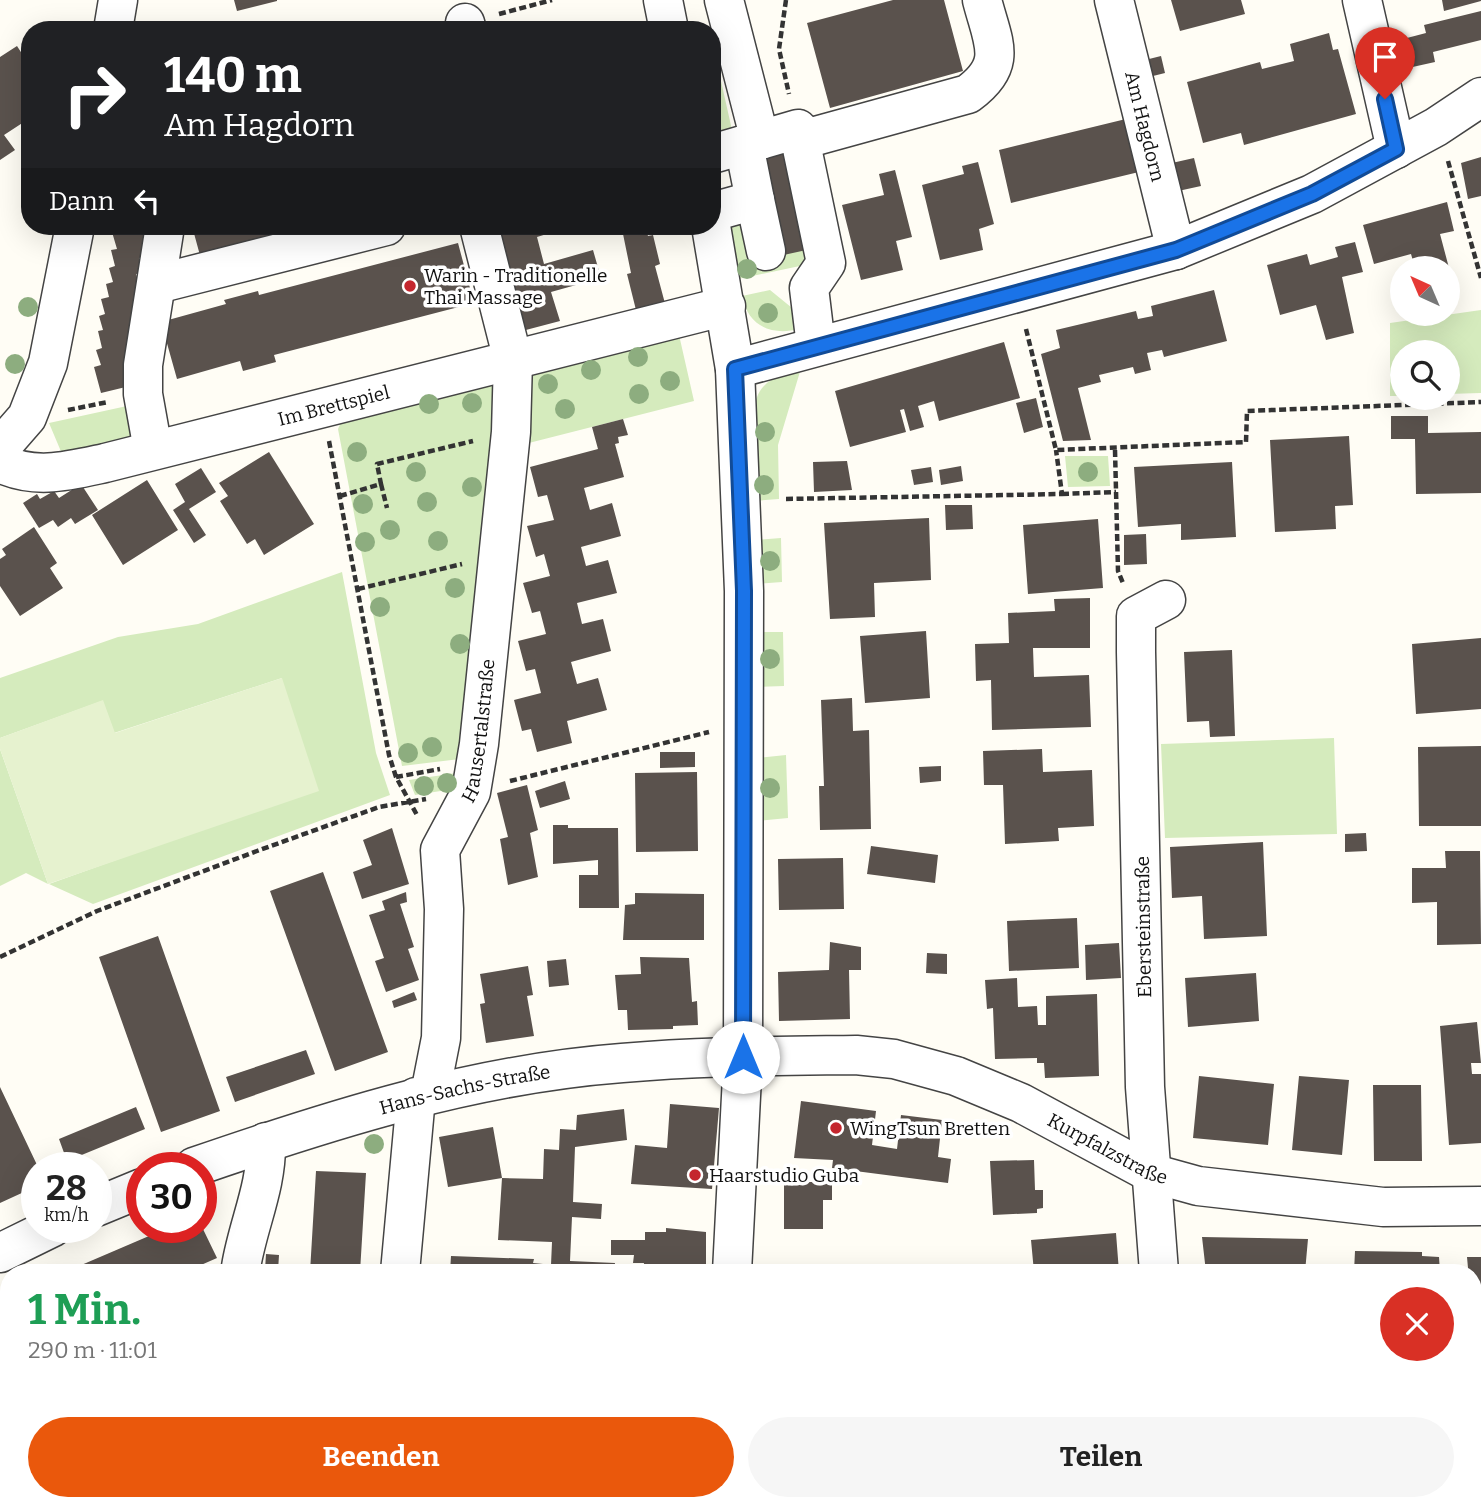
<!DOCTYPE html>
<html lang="de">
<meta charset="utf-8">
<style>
:root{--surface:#fff;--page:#f6f6f6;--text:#222;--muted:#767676;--accent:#ea580c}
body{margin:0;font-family:Bitter,serif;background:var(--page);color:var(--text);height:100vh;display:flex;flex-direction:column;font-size:26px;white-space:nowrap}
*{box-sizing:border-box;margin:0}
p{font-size:23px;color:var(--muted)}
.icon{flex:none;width:38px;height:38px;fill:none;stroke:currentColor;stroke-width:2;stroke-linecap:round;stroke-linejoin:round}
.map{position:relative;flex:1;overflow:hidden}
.panel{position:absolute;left:0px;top:1264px;width:1482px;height:247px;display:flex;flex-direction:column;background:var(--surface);border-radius:28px 28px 0 0;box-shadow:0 7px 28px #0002}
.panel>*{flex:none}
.banner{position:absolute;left:21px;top:21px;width:700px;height:214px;border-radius:28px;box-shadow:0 7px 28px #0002;background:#202124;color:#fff;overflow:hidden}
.needle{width:46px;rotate:316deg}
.buttons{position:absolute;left:1390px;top:256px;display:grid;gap:14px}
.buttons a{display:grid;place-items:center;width:70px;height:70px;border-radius:50%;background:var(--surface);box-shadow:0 7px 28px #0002;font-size:35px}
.speed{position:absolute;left:21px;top:1152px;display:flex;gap:14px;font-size:35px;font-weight:700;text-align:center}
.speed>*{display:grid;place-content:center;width:91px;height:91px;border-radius:50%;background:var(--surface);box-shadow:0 7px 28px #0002;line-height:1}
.speed small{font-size:18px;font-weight:400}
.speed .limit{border:10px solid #d22;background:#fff;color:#111}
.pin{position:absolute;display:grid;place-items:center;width:60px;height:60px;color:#fff;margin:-72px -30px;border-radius:50% 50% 50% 0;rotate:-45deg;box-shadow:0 0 7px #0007}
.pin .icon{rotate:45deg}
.me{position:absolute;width:77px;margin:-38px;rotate:0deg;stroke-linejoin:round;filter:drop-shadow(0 0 5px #0008)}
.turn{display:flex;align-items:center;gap:24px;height:147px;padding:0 28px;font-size:32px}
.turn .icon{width:91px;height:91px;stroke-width:2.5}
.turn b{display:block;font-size:49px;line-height:60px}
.then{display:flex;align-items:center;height:66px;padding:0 28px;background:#0003;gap:14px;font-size:26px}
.round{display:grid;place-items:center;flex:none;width:74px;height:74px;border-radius:37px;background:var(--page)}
.overview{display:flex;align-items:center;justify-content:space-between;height:119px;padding:0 28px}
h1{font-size:42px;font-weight:700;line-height:52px;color:#1e9e55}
.button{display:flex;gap:14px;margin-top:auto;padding:14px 28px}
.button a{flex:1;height:80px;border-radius:42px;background:var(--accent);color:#fff;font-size:28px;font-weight:700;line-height:80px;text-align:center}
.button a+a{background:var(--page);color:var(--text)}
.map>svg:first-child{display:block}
.green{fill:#d5ebbd}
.pitch{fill:#e6f2cf}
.building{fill:#5a524d}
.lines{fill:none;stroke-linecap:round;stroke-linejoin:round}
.minor-casing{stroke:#444;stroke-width:41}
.path{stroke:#333;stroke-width:4.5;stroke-dasharray:7 3.5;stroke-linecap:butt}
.minor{stroke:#fff;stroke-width:38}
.tree{fill:#8dad7f}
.route-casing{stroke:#114b97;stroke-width:18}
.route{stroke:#1a73e8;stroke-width:12}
.poi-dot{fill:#c4262e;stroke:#fff;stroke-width:2.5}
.labels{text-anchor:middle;stroke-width:7;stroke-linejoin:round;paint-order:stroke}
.street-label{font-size:19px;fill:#111;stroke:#fff}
.poi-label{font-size:19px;fill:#111;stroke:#fff;text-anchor:start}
</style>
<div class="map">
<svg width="1481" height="1510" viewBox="0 0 1481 1510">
<rect width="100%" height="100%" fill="#fffdf5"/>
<!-- green -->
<path class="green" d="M712,41L732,130L712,136Z
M726,214L811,249L814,263L738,279Z
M770,290L797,312L799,329C771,336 748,326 742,296Z
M1481,310V393L1447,394V352H1402V396H1390V323Z
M677,326L694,401L517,446L521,370Z
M802,365L778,445L779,499L754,501C753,475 745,406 763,387C773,376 789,370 802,365Z
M493,379L500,398L468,758L402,766L338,429L344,415Z
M127,406L134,445L65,461L49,423Z
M1065,456H1108L1110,486L1068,487Z
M781,538L782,582L757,584L756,540Z
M342,572L376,753L390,795L93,904L49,884L155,846L282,678L114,733L102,701L0,738V678L118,637L198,624Z
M757,632H783L784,686L757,687Z
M1334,738L1337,834L1165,838L1161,744Z
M0,749L48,884L26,873L0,886Z
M786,755L788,818L757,821V758Z
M463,772L460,788L415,795L409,780Z"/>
<!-- pitch -->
<path class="pitch" d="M282,678L319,791L48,884L0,749V738L103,700L115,733Z"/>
<!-- building -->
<path class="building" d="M234,0H277V1L237,11Z
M893,0H944L963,71L830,108L807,23Z
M1171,0H1241L1245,14L1180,31Z
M1442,0H1481V1L1444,11Z
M1481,11V40L1433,52L1435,62L1390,72L1384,44L1426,33L1424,25Z
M585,21L587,30H558V29Z
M1329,33L1333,50L1338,49L1356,114L1244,145L1241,133L1203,143L1187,82L1260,62L1262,69L1294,61L1290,44Z
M17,46L30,66V118L4,135L15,150L0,160V57Z
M1161,56L1165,73L1149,77L1145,60Z
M1130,118L1143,171L1011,203L999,150Z
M790,145L811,249L779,256L759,152Z
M1481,157V196L1468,199L1461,163Z
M1194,158L1201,186L1169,193L1163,165Z
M978,162L994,224L979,229L983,250L940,260L922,185L964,174L962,166Z
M895,170L912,237L896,241L903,270L861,280L842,205L884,195L879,174Z
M1447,202L1454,231L1440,234L1449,268H1415L1411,254L1374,264L1363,225Z
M116,226H145L149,241L142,243L146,257L139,258L143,273L136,274L140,288L135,289L139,303L137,319L130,321L133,335L128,336L134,385L101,393L94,367L101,365L96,350L102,348L98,331L103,330L99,316L105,314L101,299L109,297L106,284L113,282L109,268L115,266L111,250L117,249L112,232L117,231Z
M192,226H270L274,239L201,259Z
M493,226H573L537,237L544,264L593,250L601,278L551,292L560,321L522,331Z
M626,226H645L648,236L653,235L660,264L655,266L667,311L638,318L627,274L631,273L623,234L627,233Z
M1355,242L1363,272L1342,277L1354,333L1326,340L1316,305L1280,315L1267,265L1307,254L1310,265L1338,257L1335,247Z
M458,243L474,303L274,355L276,362L243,371L240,361L177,379L161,322L226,304L224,300L258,291L259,295Z
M1214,290L1227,341L1164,357L1162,350L1147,353L1151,370L1135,374L1133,367L1099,375L1101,382L1078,388L1091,440L1063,441L1041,354L1060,348L1056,330L1136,311L1138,319L1153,316L1151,306Z
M1004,342L1020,398L939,421L934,401L918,406L924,427L910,431L904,409L900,410L906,432L850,447L835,391Z
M1036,398L1043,427L1024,433L1016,403Z
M1391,416H1428V433L1481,432V493L1416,494L1415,439H1391Z
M623,419L628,435L618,437L619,443L615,444L624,477L584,488L590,510L612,503L621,536L581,547L586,566L608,560L617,593L577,603L582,624L603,619L611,651L571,662L577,684L598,678L607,710L567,721L572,743L537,752L531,729L522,731L514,700L541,693L535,669L526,671L518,641L546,634L540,611L532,613L523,583L550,576L544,554L536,557L527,526L554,520L547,495L538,497L530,467L598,449L592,427Z
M1349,436L1353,505L1335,506L1336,529L1275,532L1270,440Z
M269,452L314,524L264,555L255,539L247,544L220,501L228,496L219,483Z
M847,461L852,490L814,492L813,462Z
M1232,462L1236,537L1181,540V524L1138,527L1134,467Z
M961,466L963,481L941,485L939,470Z
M931,467L933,482L914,485L911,470Z
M201,468L216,492L189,509L206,535L194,543L173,510L185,502L175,484Z
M147,480L178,530L123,565L92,515Z
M81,484L98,510L75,524L71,518L58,527L53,520L39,528L23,503L37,494L40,499L54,491L59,498Z
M945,505H972L973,529L946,530Z
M929,518L931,580L874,583L875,617L830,619L824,523Z
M1098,519L1103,588L1028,594L1023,525Z
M34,527L57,563L50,568L63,588L20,616L0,586V559L6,555L2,549Z
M1146,534L1147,564L1124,565V535Z
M1090,598V648H1033L1034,677L1089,675L1091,727L992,730L991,680L976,681L975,644L1009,643L1008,613L1055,611L1054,599Z
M926,631L930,698L865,703L860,636Z
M1481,638V709L1416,714L1412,644Z
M1232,650L1235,736L1210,737L1209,721L1187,722L1184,652Z
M852,698L853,731L869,730L871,829L820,830L819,786H824L821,700Z
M1481,746V826H1419L1418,747Z
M1042,749L1043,772L1092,770L1094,826L1058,828L1059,841L1005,844L1003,785H984L983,751Z
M660,752H695V767L660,768Z
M941,766V781L920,783L919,767Z
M697,772L698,851L636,852L635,773Z
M565,781L570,799L540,808L535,791Z
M527,785L538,830L530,833L538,877L508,885L500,839L508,837L497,793Z
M553,825H568V828H618L619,908H579V875H598V860L553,864Z
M392,828L409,884L362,899L353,872L372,865L363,840Z
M1366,833L1367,851L1345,852V834Z
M1263,842L1267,936L1204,939L1202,896L1172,898L1170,847Z
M871,846L938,855L935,883L867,874Z
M1445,851H1480L1481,944L1437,945V902L1412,903V868H1446Z
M843,858L844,909L779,910L778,859Z
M323,872L388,1052L335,1071L270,891Z
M406,892L407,902L400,904L414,947L408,949L419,980L386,992L375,961L384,958L369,915L385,910L382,901Z
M635,893L704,894V940H623L625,905L635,904Z
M1077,918L1079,968L1009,971L1007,921Z
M158,936L220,1111L161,1132L99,957Z
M830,942L861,947V970H849L850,1019L779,1021L778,972L829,970Z
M1119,943L1121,978L1086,980L1085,945Z
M927,953L947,954V974L926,973Z
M640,957L689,958L692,1002L697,1001L698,1025L673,1026V1029L628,1030L627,1010H618L615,975L641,974Z
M566,959L569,985L549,987L547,961Z
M528,966L533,995L527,996L534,1036L486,1043L480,1004L485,1003L480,974Z
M1256,973L1259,1021L1188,1027L1185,978Z
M1017,978L1018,1007L1037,1006L1038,1025H1046V996L1097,994L1099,1076L1045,1078L1044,1063H1037V1058L995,1059L993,1008L987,1009L985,980Z
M414,992L417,1000L394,1008L392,1001Z
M1477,1022L1481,1063H1471L1472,1074H1481V1143L1449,1145L1440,1026Z
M306,1050L315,1074L235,1102L226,1077Z
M1199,1076L1274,1084L1268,1145L1193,1138Z
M1299,1076L1349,1080L1342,1155L1292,1150Z
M1373,1085H1421L1422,1161H1374Z
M0,1087L38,1167L37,1186L0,1203Z
M801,1101L876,1111L872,1145L897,1149L901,1115L942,1120L938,1157L951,1159L948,1183L832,1168L833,1160L794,1158Z
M670,1104L719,1108L712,1189L631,1184L635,1145L667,1148Z
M136,1107L145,1129L67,1161L59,1139Z
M624,1109L627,1140L575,1147L573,1202L602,1204L601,1219L572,1217L570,1261L615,1263L614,1272H570V1266L551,1265L552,1242L498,1240L502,1178L543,1179L544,1149L559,1150L560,1129L576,1130L577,1115Z
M493,1127L502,1178L448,1187L439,1137Z
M1034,1160L1035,1190H1043V1208L1037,1209V1213L993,1215L990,1161Z
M316,1171L366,1173L360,1272H310Z
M784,1182H832V1200H823V1229H784Z
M170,1227H202L217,1258L185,1272H65Z
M666,1228L706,1232V1272L643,1271L644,1263H633L634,1255H611V1240H645V1232H666Z
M1116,1233L1119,1272H1034L1031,1240Z
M1202,1237L1308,1239L1305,1272H1206Z
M1355,1251L1422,1252V1256L1439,1257L1440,1272H1354Z
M266,1254L279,1255L278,1271L265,1270Z
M451,1256L534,1259L533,1263L543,1264V1272H450Z
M1467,1257H1481V1311L1474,1312V1272H1448L1447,1269L1468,1268Z
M783,1264L829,1265V1272H783Z
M0,1467L9,1481V1500L0,1505Z
M315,1502H358V1503L316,1508Z
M664,1502H694L695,1510H664Z
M829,1502H877L851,1510H788L829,1504Z
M1306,1502H1341L1343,1510H1308Z"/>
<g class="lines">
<!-- minor casing -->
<g class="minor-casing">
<g id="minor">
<path d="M663,0L669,30"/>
<path d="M724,0L760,140"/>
<path id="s1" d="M1114,0L1176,250"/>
<path d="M1362,0L1396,149"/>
<path d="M465,23L467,30"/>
<path d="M113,30L118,0"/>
<path d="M801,140L968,94C1009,64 993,43 982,0"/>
<path d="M712,154L798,129L826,263L809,288L816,346"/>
<path d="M755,200L766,251"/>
<path d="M712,212L755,200L744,145"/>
<path d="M711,226L735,369L744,591L743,1057L732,1272"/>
<path d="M157,284L386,226"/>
<path d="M735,369L1176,250L1312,194L1436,127L1481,97"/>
<path d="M0,448L27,417L48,363L75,226"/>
<path d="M153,450L143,394V365L165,226"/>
<path id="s2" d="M0,463C35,480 68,471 105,463L726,306"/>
<path id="s3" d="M430,1094L441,1038L444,909L440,850L471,792L479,744L511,432L513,360L479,226"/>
<path id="s4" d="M194,1167C333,1119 475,1074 622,1063C699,1056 778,1056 856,1055L894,1059L956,1076L1021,1103L1151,1173L1198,1186L1383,1207L1481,1206"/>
<path d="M96,1207L142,1188"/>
<path d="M0,1253L53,1227"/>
<path d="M241,1267C248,1224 267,1187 266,1142"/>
<path d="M400,1272L416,1097"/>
<path d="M1159,1272L1145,1087L1136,652V616L1166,600"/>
<path d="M0,1373L9,1385"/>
<path d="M411,1502L413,1510"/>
<path d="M738,1502V1510"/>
<path d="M1188,1502L1189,1510"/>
</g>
</g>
<!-- path -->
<path class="path" d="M786,0L779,49L789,94
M499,14L552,0
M1448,161L1481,278
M1026,329L1056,450L1246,442L1247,411L1481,402
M68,410L108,402
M329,441L389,755L396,777L417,815
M1115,450L1118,571L1123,583
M381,484L387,508
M1062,494L1116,492
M340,496L381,484L377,464L473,441
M786,499L1062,494L1056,450
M358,589L462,564
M396,777L440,769
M510,781L709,732
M0,957L97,911L257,851L379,807L426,799
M9,1446L5,1456L9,1462
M0,1509L12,1502"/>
<!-- minor -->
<use href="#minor" class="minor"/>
</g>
<!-- trees -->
<g class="tree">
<circle cx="747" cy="269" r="10"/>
<circle cx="28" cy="307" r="10"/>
<circle cx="768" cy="313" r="10"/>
<circle cx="638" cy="357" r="10"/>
<circle cx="15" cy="364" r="10"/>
<circle cx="591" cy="370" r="10"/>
<circle cx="670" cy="381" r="10"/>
<circle cx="548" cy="384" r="10"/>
<circle cx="639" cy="394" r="10"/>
<circle cx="472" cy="403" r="10"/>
<circle cx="429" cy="404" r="10"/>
<circle cx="565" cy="409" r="10"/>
<circle cx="765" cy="432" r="10"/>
<circle cx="357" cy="452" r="10"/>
<circle cx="416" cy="472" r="10"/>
<circle cx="1088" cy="472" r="10"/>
<circle cx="764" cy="485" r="10"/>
<circle cx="472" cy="487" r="10"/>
<circle cx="427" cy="502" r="10"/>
<circle cx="363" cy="504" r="10"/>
<circle cx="390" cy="530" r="10"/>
<circle cx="438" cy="541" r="10"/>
<circle cx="365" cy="542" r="10"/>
<circle cx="770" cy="561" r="10"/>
<circle cx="455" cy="588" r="10"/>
<circle cx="380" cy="607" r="10"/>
<circle cx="460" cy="644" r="10"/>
<circle cx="770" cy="659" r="10"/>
<circle cx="432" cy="747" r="10"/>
<circle cx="408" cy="753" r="10"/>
<circle cx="447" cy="783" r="10"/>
<circle cx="424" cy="786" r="10"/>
<circle cx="770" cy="788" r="10"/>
<circle cx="374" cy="1144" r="10"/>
</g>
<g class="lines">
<!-- route casing -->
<g class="route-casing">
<path id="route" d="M743,1057L744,591L735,369L1176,250L1312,194L1396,149L1385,99"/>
</g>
<!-- route -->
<use href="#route" class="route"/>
</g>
<!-- markers -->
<g class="poi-dot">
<circle cx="410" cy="286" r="7"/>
<circle cx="836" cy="1128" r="7"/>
<circle cx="695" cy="1175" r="7"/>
</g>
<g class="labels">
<!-- street labels -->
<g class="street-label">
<text dy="7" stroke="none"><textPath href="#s1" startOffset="130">Am Hagdorn</textPath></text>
<text dy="7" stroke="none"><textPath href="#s2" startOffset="343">Im Brettspiel</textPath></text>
<text dy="7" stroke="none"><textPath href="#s3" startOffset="373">Hausertalstraße</textPath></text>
<text transform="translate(1143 927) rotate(-91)" y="7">Ebersteinstraße</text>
<text dy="7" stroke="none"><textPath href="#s4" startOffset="282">Hans-Sachs-Straße</textPath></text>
<text dy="7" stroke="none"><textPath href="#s4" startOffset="947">Kurpfalzstraße</textPath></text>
</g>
<!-- poi labels -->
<g class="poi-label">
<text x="424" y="282">Warin - Traditionelle<tspan x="424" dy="22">Thai Massage</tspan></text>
<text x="850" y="1135">WingTsun Bretten</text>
<text x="709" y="1182">Haarstudio Guba</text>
</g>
</g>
</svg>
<div class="buttons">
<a><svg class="needle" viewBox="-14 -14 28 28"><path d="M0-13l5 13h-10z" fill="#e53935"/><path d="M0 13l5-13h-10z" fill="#767676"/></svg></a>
<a><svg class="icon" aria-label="search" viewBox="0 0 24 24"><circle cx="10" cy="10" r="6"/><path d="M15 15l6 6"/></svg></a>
</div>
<div class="speed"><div>28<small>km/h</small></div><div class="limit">30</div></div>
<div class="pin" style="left:1385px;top:99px;background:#d93025"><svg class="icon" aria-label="arrive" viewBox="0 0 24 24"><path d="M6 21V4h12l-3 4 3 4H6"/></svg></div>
<svg class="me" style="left:743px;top:1057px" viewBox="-20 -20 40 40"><circle r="19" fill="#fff"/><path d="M0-13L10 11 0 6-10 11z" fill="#1a73e8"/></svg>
<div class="banner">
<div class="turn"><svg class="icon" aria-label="right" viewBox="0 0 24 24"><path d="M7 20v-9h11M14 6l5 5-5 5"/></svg><div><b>140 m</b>Am Hagdorn</div></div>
<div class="then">Dann<svg class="icon" aria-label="left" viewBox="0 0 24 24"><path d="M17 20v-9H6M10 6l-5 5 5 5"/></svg></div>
</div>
<section class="panel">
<div class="overview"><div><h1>1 Min.</h1><p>290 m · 11:01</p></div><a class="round" style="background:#d93025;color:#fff"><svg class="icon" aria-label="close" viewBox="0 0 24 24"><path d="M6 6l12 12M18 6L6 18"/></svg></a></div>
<div class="button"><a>Beenden</a><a>Teilen</a></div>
</section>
</div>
